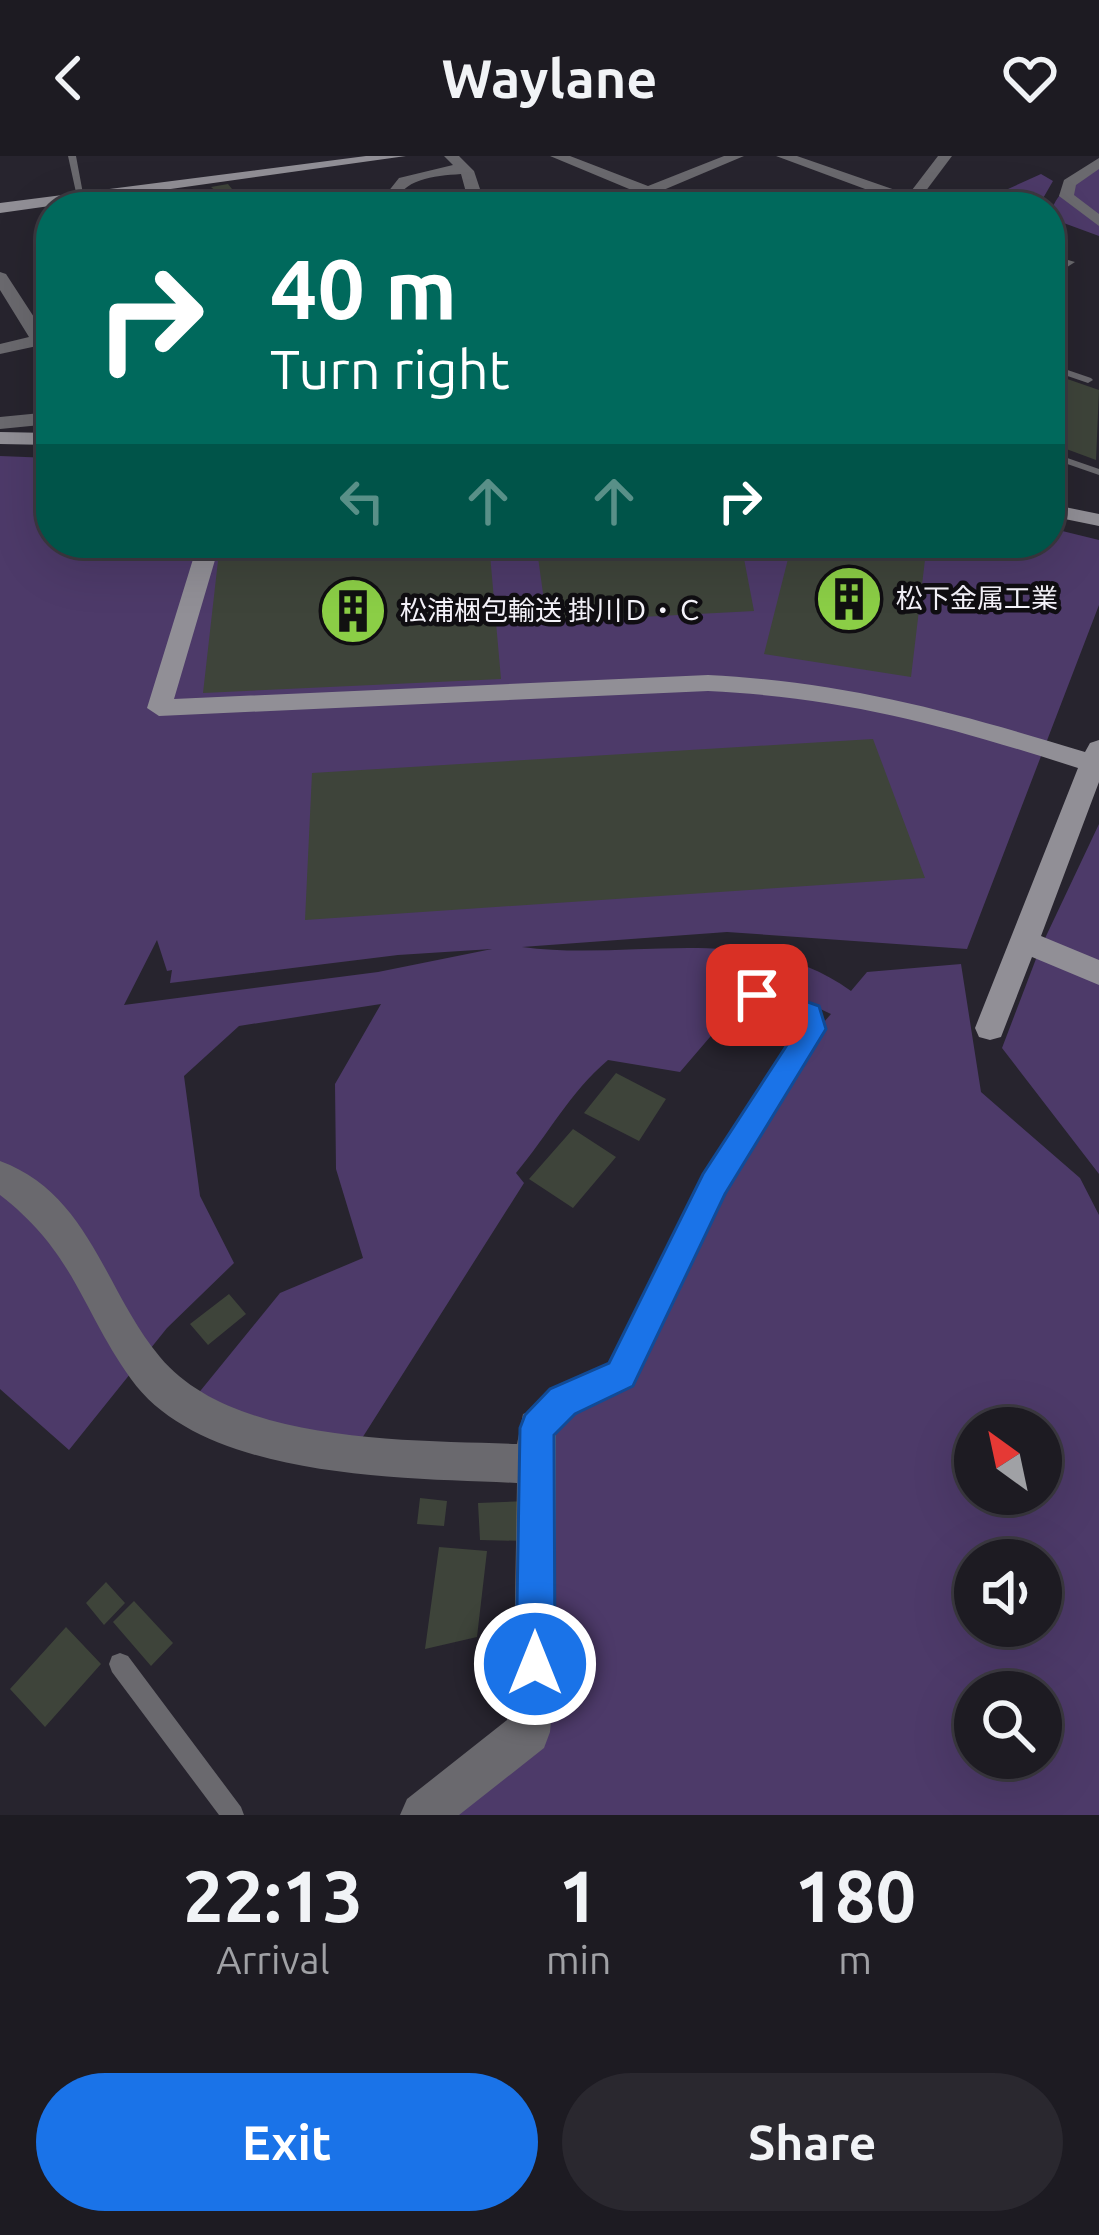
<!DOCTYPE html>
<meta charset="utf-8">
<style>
:root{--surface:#1d1b22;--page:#2a282f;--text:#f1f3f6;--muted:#a0a1a5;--line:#3b3940;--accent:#1a73e8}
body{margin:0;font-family:Ubuntu,"Noto Sans JP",sans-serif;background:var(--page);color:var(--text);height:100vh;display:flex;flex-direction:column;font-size:45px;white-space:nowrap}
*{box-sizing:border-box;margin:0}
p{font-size:39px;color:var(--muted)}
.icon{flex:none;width:66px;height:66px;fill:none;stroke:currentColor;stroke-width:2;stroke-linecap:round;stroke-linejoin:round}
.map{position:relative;height:1659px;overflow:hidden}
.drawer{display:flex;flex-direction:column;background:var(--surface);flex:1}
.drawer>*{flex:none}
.top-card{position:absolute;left:36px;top:36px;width:1029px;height:366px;border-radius:48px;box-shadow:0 12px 48px #0002,0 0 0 3px var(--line);background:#00695c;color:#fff;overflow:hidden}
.needle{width:78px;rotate:327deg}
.fabs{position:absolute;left:954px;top:1251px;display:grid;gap:24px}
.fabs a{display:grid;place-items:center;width:108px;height:108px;border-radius:50%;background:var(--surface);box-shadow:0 12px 48px #0002,0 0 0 3px var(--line);font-size:60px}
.pin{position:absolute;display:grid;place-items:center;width:102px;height:102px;color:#fff;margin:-51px;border-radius:24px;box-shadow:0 6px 18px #0006}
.me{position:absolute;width:132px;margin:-66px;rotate:0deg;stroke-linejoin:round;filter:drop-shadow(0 0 9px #0008)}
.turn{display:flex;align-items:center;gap:42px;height:252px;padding:0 36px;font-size:54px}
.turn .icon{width:156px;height:156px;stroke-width:2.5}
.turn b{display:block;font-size:84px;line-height:102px}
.lanes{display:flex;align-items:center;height:114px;padding:0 36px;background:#0003;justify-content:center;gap:60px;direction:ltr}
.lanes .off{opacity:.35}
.eta{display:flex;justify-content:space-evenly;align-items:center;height:204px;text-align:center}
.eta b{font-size:72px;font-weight:600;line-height:84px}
.action{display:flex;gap:24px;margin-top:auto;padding:24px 36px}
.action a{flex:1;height:138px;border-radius:72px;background:var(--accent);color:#fff;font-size:48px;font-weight:600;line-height:138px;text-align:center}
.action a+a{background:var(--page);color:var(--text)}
header{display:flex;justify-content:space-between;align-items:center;height:156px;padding:0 36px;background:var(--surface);font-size:54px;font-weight:600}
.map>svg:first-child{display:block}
.green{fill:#4d3a69;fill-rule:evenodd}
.building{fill:#3e443a}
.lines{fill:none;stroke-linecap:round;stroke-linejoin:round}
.lane{fill:#6a696e;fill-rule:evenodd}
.street{fill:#6a696e;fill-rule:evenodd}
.secondary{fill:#918f96;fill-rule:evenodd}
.route{fill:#1a73e8;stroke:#114b97;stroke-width:3}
.labels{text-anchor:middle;stroke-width:9;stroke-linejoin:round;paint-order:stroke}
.far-poi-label{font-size:27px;fill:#f5f3fa;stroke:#100e12;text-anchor:start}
</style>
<header><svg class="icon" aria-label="back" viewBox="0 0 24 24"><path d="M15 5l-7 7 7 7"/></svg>Waylane<svg class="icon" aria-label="heart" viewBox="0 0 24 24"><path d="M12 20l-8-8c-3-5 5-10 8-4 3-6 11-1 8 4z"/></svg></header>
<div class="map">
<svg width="1099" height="1659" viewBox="0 0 1099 1659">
<rect width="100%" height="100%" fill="#27242e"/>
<!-- green -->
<path class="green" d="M1099,11V80L1050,62C1053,36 1078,23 1099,11Z
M1041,18L1053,25L1038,51H876L931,35L988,42Z
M0,300L51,302V387H1050V372L1099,384V449L967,793L727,776L522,791C632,806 754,764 851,835L867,816L961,808L981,936L1080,1022L1099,1059V1659H423L528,1576L536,1251L621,1218L670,1117L796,898L831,858L773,831L728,860L680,916L608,904C570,936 548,979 516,1017L524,1027L352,1298L188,1250L280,1137L363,1102L336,1013L335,928L381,848L239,870L184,920L200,1040L234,1107L167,1172L69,1294L0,1233ZM157,784L167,815L172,814L170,827L398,799L492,793L378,816L124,849ZM975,1272H1041V1338H975ZM975,1404H1041V1470H975ZM975,1536H1041V1602H975Z
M1099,668V1018L1002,892L1039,795Z"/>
<!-- building -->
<path class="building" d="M228,28L240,43L204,51L196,43L219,38L211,31Z
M1050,217L1099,234L1096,304L1050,287Z
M220,387H489L501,523L203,537Z
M536,387H741L754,455L547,466Z
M792,387H927L911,521L764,498Z
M873,583L925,722L305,764L312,617Z
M616,917L666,943L639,985L584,957Z
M573,973L616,1001L573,1052L529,1023Z
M229,1138L246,1158L208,1189L190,1168Z
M420,1342L447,1345L444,1370L417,1368Z
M529,1345L527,1385L480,1384L478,1347Z
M439,1391L487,1395L477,1481L425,1493Z
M106,1426L125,1447L104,1469L86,1447Z
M134,1445L173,1487L151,1510L113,1466Z
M66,1471L101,1508L45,1571L10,1533Z"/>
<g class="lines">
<!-- lane -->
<path class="lane" d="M68,0H76L84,43L77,41Z
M1068,104L1075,106L1050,122V116Z
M1050,208L1091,222L1093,224L1088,227L1050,214Z
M1050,296L1099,313V319L1050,302Z
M757,833L814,853L820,873L720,1033L628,1226L569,1253L546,1277L539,1280L532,1277L529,1270L532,1263L555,1239L614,1212L708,1023L804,872L802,861L752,843L749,839L752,835Z
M120,1497L128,1500L241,1651L244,1659H219L112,1516L109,1508L112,1500Z"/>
<!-- street -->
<path class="street" d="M444,0H459L474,15L486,51H470L461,18C433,20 403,22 392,51H376L399,22L453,9Z
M550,0H570L648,30L724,0H744L661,35L678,44L666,51H645L657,44L648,41L621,51H600L634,35Z
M776,0H797L901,36L912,34L938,0H952L922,40L876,51H849L884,40Z
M1099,2V13L1076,29L1074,39L1099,58V70L1059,40L1064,24Z
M0,116L6,118L45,178L51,177V187L0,198V188L29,181L0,134Z
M51,256V268L0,273V261Z
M0,1005C90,1038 105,1136 160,1201C233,1289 412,1284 517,1288L523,1258L537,1253L551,1258L556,1272V1508L550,1576L544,1592L459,1659H400L407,1643L507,1564L514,1508L517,1327C405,1322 203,1324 131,1223C81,1153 75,1097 0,1039Z"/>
<!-- secondary -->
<path class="secondary" d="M366,0H406L0,57V47Z
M0,276L51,277V289L0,288Z
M1050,348L1099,358V370L1050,360Z
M198,387H220L174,543L708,519C846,526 954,556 1085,596L1090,587L1099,584V626L1041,780L1099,804V829L1032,801L1001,881L990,884L979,881L975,872L1078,612C947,570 848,542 708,535L159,560L147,552Z"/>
</g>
<!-- route -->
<path class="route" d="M757,828L819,850L826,873L725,1038L633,1230L575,1258L554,1279L555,1508L549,1522L535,1528L521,1522L516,1508L520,1272L525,1259L550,1233L609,1207L703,1018L798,872L796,864L747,846L743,839L747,831Z"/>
<!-- icons -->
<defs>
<g id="building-disc" transform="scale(3.45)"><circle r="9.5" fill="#8bce46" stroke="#100e12"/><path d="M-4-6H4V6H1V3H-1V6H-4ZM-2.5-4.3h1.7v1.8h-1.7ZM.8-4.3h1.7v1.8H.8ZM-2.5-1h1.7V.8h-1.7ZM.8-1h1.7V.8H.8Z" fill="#111"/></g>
</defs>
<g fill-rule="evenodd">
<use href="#building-disc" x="849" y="443"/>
<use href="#building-disc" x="353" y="455"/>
</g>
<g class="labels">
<!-- far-poi labels -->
<g class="far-poi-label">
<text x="896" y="452">松下金属工業</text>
<text x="400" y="464">松浦梱包輸送 掛川Ｄ・Ｃ</text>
</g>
</g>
</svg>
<div class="fabs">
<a><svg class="needle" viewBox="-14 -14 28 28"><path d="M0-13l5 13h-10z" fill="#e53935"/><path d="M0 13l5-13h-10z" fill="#a0a1a5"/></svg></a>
<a><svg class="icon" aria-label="sound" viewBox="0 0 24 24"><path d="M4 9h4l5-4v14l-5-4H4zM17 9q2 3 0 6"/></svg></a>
<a><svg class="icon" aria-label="search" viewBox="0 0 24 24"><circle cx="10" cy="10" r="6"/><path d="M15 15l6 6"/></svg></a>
</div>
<div class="pin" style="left:757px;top:839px;background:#d93025"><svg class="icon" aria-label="arrive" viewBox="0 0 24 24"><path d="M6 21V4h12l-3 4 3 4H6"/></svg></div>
<svg class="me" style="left:535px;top:1508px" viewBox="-20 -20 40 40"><circle r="17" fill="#1a73e8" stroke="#fff" stroke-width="3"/><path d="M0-11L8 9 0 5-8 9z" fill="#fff"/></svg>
<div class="top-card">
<div class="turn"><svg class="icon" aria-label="right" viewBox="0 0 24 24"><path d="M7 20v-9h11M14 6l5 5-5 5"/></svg><div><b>40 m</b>Turn right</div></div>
<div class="lanes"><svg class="icon off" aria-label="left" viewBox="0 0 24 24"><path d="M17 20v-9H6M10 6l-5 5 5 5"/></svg><svg class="icon off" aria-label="ahead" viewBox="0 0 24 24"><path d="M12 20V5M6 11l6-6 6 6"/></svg><svg class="icon off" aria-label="ahead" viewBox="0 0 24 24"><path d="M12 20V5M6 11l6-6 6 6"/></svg><svg class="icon" aria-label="right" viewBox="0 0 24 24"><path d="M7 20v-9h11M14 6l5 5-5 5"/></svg></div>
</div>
</div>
<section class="drawer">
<div class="eta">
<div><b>22:13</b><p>Arrival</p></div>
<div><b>1</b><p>min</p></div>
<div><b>180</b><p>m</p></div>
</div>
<div class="action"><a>Exit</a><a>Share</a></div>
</section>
